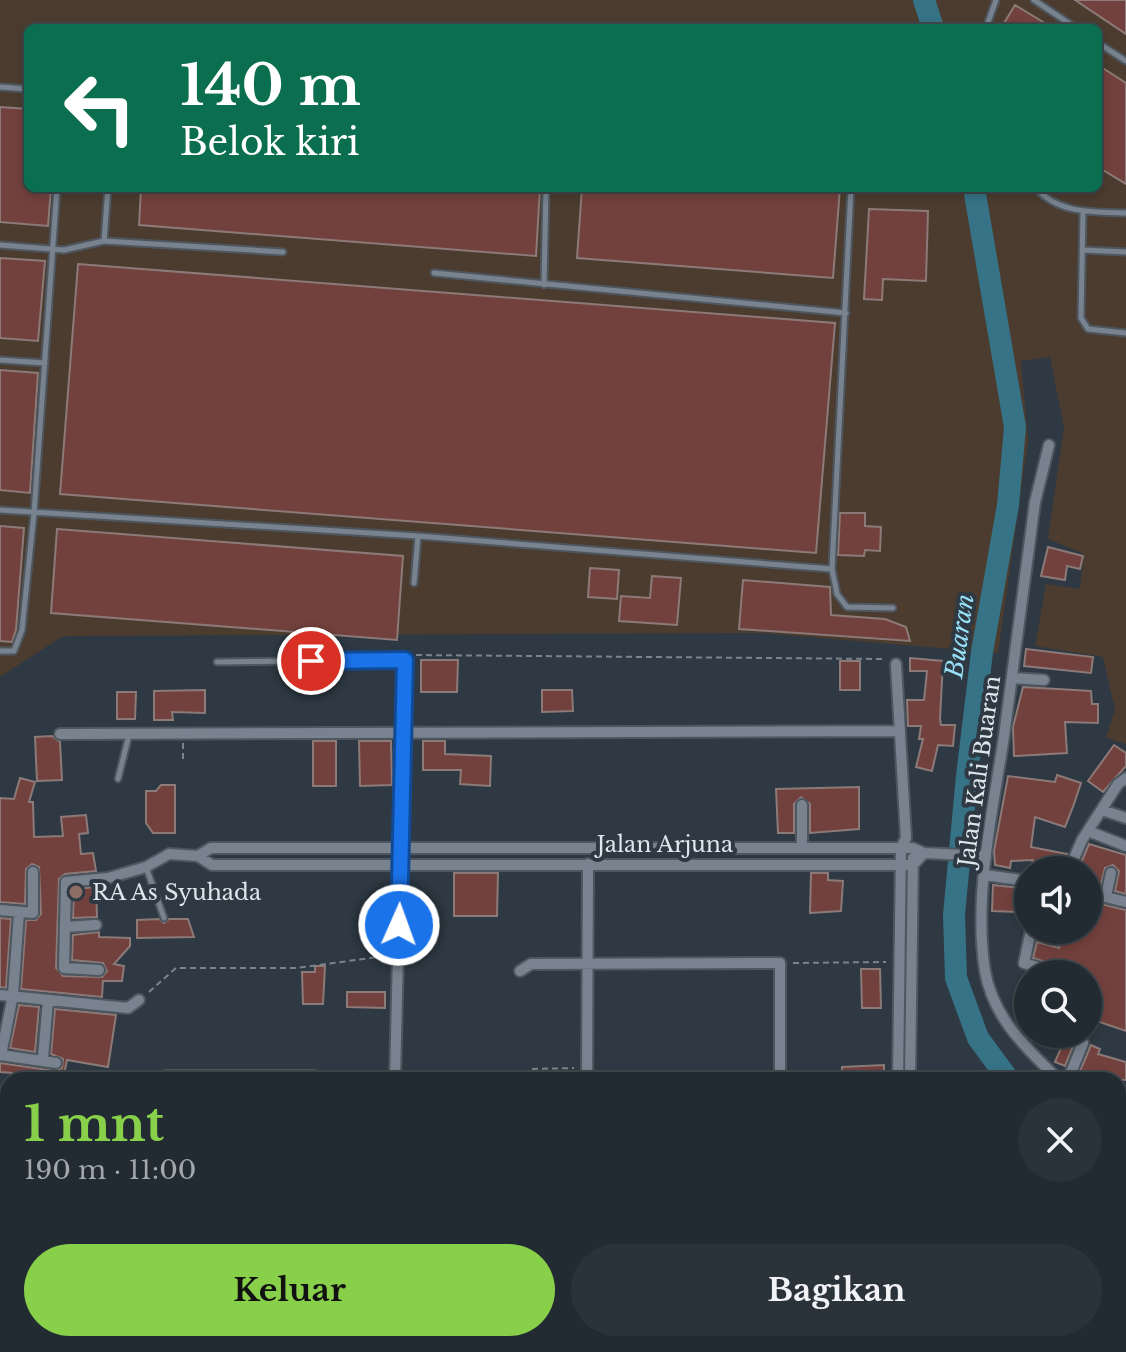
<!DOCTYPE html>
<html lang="id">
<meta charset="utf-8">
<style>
:root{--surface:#222b32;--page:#2a333a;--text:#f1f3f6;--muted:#a2a7ac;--line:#3f474d;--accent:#88cf4a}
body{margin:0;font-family:"Libre Baskerville",serif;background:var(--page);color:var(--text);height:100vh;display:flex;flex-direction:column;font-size:30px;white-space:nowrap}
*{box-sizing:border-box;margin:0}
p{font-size:26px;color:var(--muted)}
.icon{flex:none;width:44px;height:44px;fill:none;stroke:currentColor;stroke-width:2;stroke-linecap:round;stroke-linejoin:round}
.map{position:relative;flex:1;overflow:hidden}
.panel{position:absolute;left:0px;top:1072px;width:1126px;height:280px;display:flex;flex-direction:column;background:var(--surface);border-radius:24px 24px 0 0;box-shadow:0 4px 12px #0003,0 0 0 2px var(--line)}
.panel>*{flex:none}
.banner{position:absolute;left:24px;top:24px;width:1078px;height:168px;border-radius:12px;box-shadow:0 4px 12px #0003,0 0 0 2px var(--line);background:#0b6e4f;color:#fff;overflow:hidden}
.tools{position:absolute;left:1014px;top:856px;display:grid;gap:16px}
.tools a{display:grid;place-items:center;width:88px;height:88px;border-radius:50%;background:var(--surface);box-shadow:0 4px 12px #0003,0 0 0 2px var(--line);font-size:40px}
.pin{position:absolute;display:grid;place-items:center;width:68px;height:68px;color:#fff;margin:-34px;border:4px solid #fff;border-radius:50%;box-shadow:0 2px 8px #0007}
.me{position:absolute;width:88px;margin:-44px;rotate:2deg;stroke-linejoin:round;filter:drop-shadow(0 0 6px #0008)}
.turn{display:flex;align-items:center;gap:28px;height:168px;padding:0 24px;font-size:36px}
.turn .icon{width:104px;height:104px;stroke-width:2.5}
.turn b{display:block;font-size:56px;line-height:68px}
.round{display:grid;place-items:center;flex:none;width:84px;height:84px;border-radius:42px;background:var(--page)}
.headline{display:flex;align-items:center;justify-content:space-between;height:136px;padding:0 24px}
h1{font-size:48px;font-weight:800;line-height:60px;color:var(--accent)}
.button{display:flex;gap:16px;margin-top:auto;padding:16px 24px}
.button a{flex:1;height:92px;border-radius:48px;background:var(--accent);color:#111;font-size:32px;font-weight:800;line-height:92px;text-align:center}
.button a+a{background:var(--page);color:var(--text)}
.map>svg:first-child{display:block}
.industrial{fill:#4b3c2f;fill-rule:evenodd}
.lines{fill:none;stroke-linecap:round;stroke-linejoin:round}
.river{stroke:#367386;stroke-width:22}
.building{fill:#73413d;stroke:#8b7a78;stroke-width:2}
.lane-casing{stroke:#4e575f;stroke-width:9}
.street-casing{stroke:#4e575f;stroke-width:14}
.path{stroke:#7b848c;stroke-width:2;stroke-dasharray:6 4;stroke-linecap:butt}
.lane{stroke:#78838f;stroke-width:5}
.street{stroke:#78838f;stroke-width:10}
.route-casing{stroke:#114b97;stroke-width:20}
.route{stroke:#1a73e8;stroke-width:14}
.education-dot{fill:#8d6e63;stroke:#2e3943;stroke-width:3}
.labels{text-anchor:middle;stroke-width:8;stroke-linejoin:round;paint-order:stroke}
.street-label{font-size:22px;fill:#dfe5eb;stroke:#2e3943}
.poi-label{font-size:22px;fill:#dfe5eb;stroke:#2e3943;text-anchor:start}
.water-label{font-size:24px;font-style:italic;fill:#97e0f8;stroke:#2e3943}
</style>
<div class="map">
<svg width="1126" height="1352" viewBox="0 0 1126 1352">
<rect width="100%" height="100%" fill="#2e3943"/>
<!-- industrial -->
<path class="industrial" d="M0,0H1126V744L1106,738L1115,710L1103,657L1035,646L1046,584L1080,589L1084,554L1048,539L1064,427L1050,357L1021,361L1028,441L998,653L761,633L63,636L0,677ZM28,28H1098V188H28Z"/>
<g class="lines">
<!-- river -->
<path class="river" d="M924,0L933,28
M974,188L1015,427L1008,505L982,652L967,776L954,915L956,978L978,1038L1009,1080
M1118,1190L1126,1200"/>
</g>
<!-- building -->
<path class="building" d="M1075,0H1126V34Z
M1015,5L1053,28H1001Z
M1098,65L1126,83V184L1098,167Z
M0,107L28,109V188H51L48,226L0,222Z
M141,188H540L536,256L139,225Z
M582,188H840L833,278L577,258Z
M869,209L928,211L926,281L883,279L882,300L864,299Z
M0,258L45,261L38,341L0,338Z
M78,264L835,323L816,553L60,494Z
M0,370L38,373L30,493L0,490Z
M840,513H865V526L881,527L880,551L865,550L864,556L838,555Z
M0,526L24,528L16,630L12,642L0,641Z
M57,529L403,556L397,640L51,613Z
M1048,547L1083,556L1080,569L1067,566L1065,580L1041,576Z
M590,568L619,570L617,599L588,597Z
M652,576L681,578L677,625L619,621L621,596L650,598Z
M743,580L830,587L831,615L885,619L906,627L910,641L739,629Z
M1026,649L1093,657L1091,673L1024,666Z
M910,658L943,661L940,719L941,725H955L953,746L938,745L932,771L916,767L923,739H919L921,726H908L907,700H924L927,671H910Z
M421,660H458L457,692H421Z
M840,661H860V690H840Z
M1023,687L1091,691L1092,704H1098V723L1065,722L1067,753L1014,756L1013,727Z
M205,690V713L172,712L173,720H154V691Z
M542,690H572L573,711L542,712Z
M117,692H136L135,719H117Z
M52,736L60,742L62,780L37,781L35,737Z
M313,741H336V786H313Z
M359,741H391L392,785L360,786Z
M423,741H445V754L491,756L490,786L460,784L461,770H423Z
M1114,745L1126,753V766L1103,792L1088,781Z
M1057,775L1081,783L1074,804L1065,827L1035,817L1031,847L1067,854L1061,870H1031L1033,860L1011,861L1010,868L995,865L994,851L1008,776L1055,782Z
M20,778L35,782L29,802H33L34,837L63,836L61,817L86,815L88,833L79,834L81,854L93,853L96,871L65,874L59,879L56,968L63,976L102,977L107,971L103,963L72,960L73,935L99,932V937L130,938V946L114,964L124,966L122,981H103L102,997L21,989L26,920H36L41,914L39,867L32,864L26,869L25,904L0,902V798L14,799Z
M161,785H175V833H153L146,823V791H156Z
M859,787V829L810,833V804L801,797L794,804V833H778L776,789Z
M1089,844L1126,855V894L1115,891L1119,871L1113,865L1105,868L1100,888L1088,885V870H1078Z
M454,873H498L497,916H454Z
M811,873H828V880L843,881L841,911L810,913Z
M993,885L1028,889V917L1017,915L1018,912L992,911Z
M96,887L97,917L73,918L74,889Z
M1088,901L1126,910V1031L1088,1018V974H1057L1055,965L1033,958L1037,942L1059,948L1062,930H1088Z
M0,918L11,919L6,988L0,987Z
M159,919L164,923L169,919H188L194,937L137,938V920Z
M315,966H325L323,1004H303L302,972H315Z
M861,969H880L881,1008H862Z
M347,992H385V1008L347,1007Z
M19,1005L39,1007L35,1052L10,1048Z
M55,1009L116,1015L108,1067L67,1060L63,1079L39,1074L38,1080H23L12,1078V1073L0,1072V1063L55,1071L62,1068L63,1059L51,1054Z
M1027,1034H1085L1076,1039L1065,1066L1055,1062L1061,1048Z
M1091,1045L1100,1049L1098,1054L1126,1062V1080L1077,1078Z
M884,1065V1080H842V1067Z"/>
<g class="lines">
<!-- lane casing -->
<g class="lane-casing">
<path id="lane" d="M1034,0L1076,28
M986,28L996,0
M1098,43L1126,61
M0,87L28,89
M1036,188C1058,214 1094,212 1126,213
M1083,211L1081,318L1088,329L1126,333
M104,241L283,252
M0,245L64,250L104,241L108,188
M1083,250L1126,252
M434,273L846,313
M544,285L546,188
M0,360L45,363
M0,510L418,536L832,569L851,188
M832,569L837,594L847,607L893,608
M414,583L418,536
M0,651H14L22,630L34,513L57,188
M217,662L404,660
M118,779L129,735
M146,867L164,918"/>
</g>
<!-- street casing -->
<g class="street-casing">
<path id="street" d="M1049,445L1035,502C1024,580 1015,658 1004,736C993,810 973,897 985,971C993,1018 1027,1049 1059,1080
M896,664L906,838L901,848L898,1080
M1012,678L1044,680
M60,734L900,731
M802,805V848
M1102,810L1126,818
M1088,831L1126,846
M198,856L211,848H913L924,853L986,856
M1069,870L1082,840L1118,784L1126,778
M985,875L1028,881
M1088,893L1126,902
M1106,896L1111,873
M0,910L33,913V872
M65,927L96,925
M1031,930L1024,963L1050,971
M99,970L64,968L66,882L108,878L146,867L169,854L198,856L212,865H913L924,853
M520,971L531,964L780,963V1080
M0,995L128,1008L139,1000
M0,1055L56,1063
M1,1055L13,995L19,913
M43,1058L48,1000
M166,1076H314L323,1080
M395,1080L405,660
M587,1080L588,864
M910,1080L913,858
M1068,1080L1083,1043
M1118,1141L1126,1150
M0,1207L8,1206
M0,1228L8,1227
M295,1344L296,1352
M0,1349L11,1344
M389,1352V1344
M412,1352V1344
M903,1352V1344"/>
</g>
<!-- path -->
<path class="path" d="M416,655L885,659
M183,743V763
M793,963L886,962
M149,992L176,968H297L385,956
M532,1069L574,1068"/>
<!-- lane -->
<use href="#lane" class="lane"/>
<!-- street -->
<use href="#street" class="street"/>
</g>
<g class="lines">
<!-- route casing -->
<g class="route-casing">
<path id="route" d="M311,661L405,660L399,925"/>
</g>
<!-- route -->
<use href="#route" class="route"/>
</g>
<!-- markers -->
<circle class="education-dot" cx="76" cy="892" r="8"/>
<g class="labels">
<!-- street labels -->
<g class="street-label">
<text transform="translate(979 771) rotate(-82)" y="8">Jalan Kali Buaran</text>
<text x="665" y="852">Jalan Arjuna</text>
</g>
<!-- poi labels -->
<g class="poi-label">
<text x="92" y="900">RA As Syuhada</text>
</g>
<!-- water labels -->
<g class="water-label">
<text transform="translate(960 636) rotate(-82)" y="8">Buaran</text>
</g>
</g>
</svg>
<div class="tools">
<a><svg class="icon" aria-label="sound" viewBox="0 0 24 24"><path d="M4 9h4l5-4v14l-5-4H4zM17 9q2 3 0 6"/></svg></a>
<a><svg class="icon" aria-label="search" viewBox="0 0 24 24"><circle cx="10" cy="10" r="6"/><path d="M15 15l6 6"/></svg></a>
</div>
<div class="pin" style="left:311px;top:661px;background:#d93025"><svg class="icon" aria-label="arrive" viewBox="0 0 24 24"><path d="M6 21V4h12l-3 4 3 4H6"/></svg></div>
<svg class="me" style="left:399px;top:925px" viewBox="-20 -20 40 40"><circle r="17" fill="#1a73e8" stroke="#fff" stroke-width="3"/><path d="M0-11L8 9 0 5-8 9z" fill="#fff"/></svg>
<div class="banner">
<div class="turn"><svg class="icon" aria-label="left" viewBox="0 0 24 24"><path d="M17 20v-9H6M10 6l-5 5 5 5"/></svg><div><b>140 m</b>Belok kiri</div></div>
</div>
<section class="panel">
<div class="headline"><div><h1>1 mnt</h1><p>190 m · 11:00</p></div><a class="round"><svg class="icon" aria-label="close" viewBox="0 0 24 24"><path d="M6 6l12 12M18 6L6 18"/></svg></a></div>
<div class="button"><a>Keluar</a><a>Bagikan</a></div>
</section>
</div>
